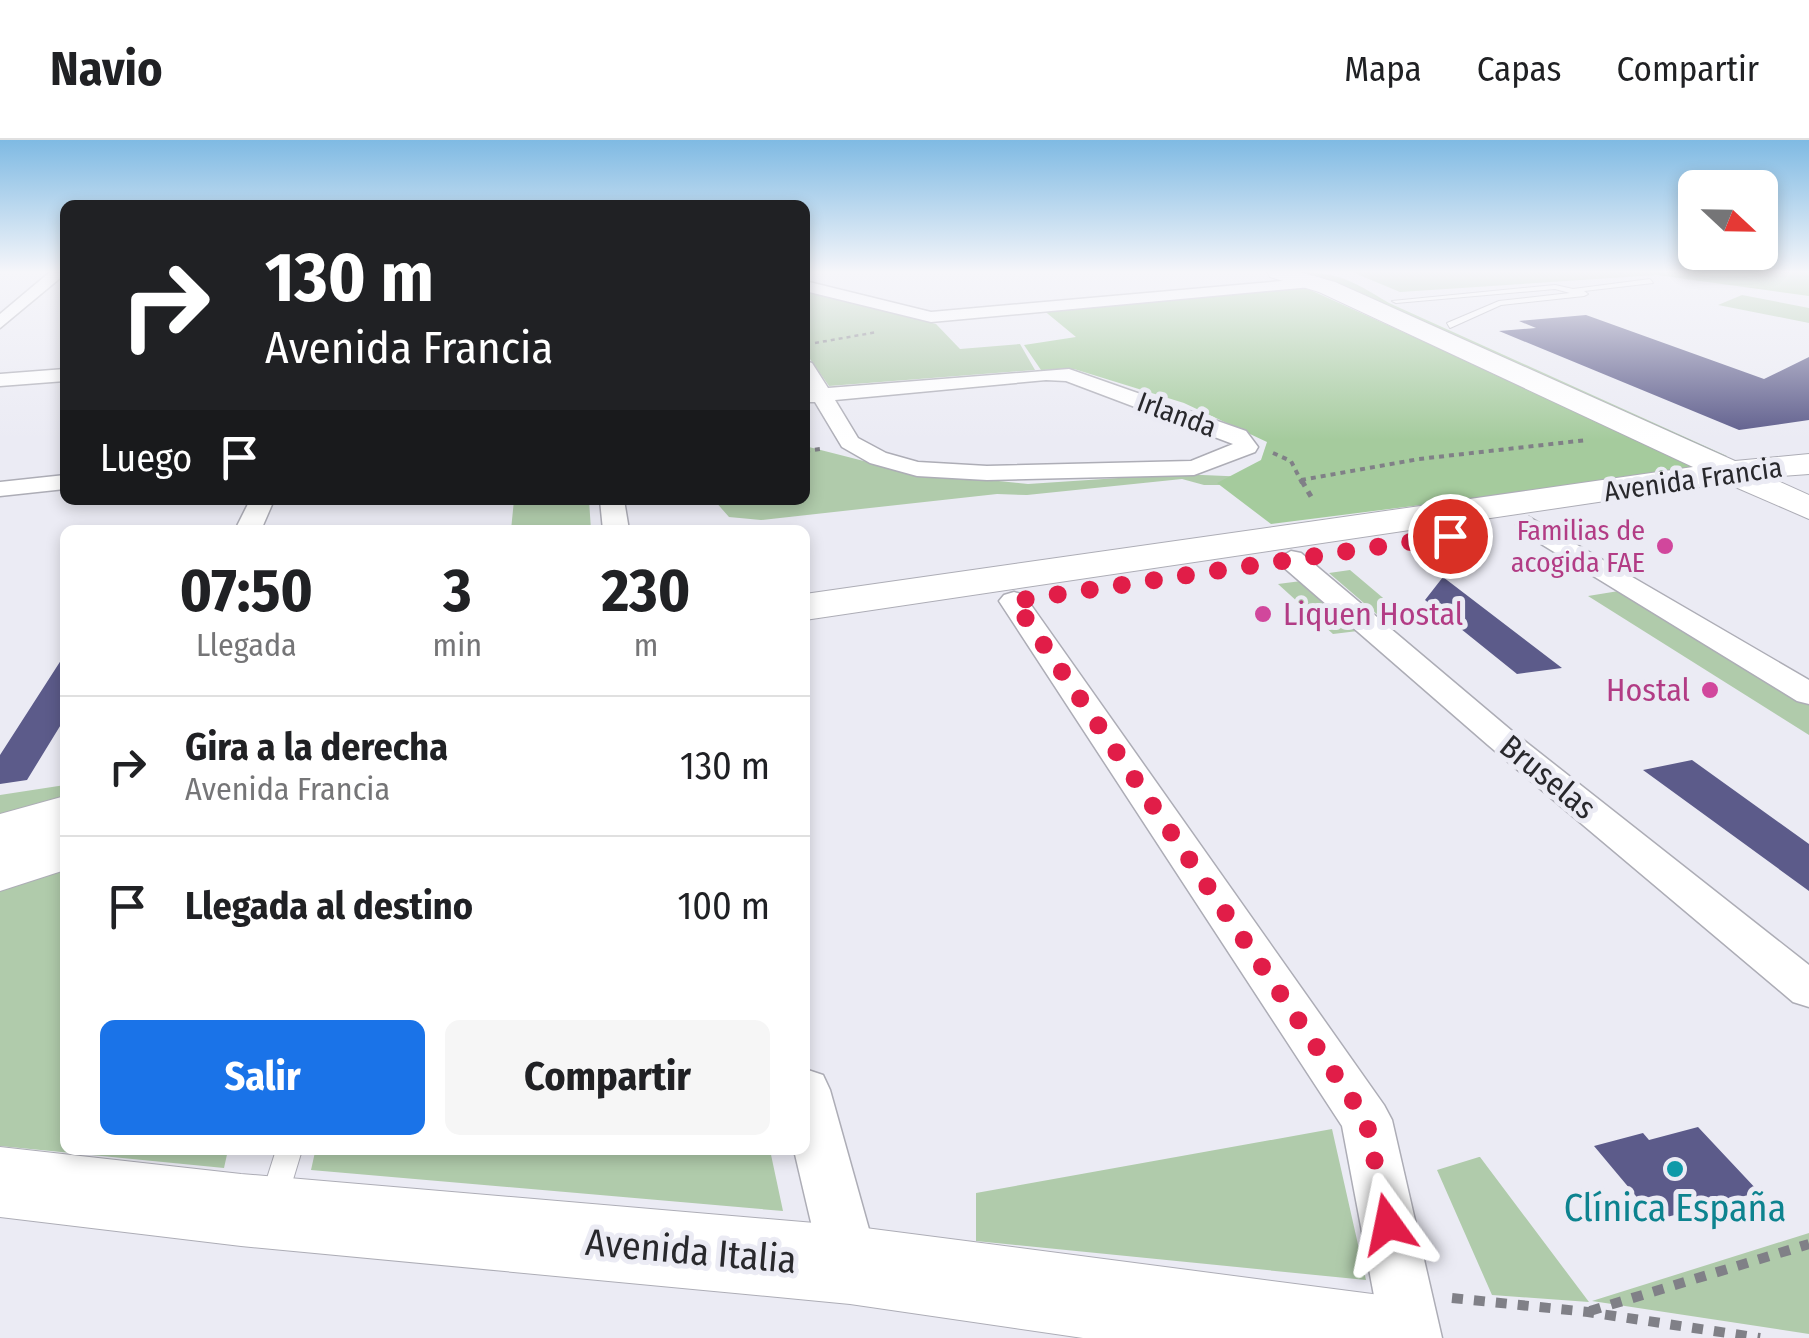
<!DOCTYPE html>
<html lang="es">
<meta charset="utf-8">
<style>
:root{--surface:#fff;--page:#f6f6f6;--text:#202124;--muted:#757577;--line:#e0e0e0;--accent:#1a73e8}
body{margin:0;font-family:"Fira Sans Condensed",sans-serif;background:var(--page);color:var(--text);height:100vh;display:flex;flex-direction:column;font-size:38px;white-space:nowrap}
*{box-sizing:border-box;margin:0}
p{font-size:32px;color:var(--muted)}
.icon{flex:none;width:55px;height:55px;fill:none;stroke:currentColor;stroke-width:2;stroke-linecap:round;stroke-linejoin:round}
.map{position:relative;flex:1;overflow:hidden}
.panel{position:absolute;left:60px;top:385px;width:750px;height:630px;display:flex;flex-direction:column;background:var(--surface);border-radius:15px;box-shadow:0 5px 15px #0003}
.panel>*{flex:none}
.banner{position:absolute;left:60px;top:60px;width:750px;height:305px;border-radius:15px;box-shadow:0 5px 15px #0003;background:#202124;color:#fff;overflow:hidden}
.needle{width:65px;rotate:112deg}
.buttons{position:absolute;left:1678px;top:30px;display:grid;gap:20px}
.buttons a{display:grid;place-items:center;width:100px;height:100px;border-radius:15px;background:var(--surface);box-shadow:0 5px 15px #0003;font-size:50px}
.pin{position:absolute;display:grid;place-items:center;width:85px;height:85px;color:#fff;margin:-42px;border:5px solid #fff;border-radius:50%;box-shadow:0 2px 10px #0007}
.me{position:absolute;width:110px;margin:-55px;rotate:348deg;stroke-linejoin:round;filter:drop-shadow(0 0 8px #0008)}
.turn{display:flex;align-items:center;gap:35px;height:210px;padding:0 40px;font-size:45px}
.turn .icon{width:130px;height:130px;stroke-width:2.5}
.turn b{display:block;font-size:70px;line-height:85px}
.then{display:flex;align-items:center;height:95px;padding:0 40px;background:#0003;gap:20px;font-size:38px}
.eta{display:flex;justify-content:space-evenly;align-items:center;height:170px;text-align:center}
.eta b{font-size:60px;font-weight:700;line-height:70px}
.action{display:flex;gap:20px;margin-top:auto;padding:20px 40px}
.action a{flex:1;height:115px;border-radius:15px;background:var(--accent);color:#fff;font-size:40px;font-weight:700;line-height:115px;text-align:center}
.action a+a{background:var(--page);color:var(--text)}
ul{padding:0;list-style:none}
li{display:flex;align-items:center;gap:30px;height:140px;padding:0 40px;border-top:2px solid var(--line)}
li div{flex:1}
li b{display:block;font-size:38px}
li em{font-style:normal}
header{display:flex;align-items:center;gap:60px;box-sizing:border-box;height:140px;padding:0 50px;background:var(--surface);border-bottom:2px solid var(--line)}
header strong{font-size:48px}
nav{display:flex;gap:55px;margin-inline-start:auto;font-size:35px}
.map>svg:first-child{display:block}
.green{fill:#b0cbab}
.forest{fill:#a5cb9d}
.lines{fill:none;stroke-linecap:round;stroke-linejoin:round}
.stream{fill:#6694a7;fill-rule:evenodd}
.building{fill:#5c5b8a}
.lane-casing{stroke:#adadb6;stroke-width:2}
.street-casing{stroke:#adadb6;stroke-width:3}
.secondary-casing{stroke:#adadb6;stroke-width:2}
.path-far3{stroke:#808087;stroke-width:2.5;stroke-dasharray:4 4;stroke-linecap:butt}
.path-far2{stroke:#808087;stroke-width:4;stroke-dasharray:5 5;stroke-linecap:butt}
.path-far1{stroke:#808087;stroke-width:5;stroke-dasharray:6 6;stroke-linecap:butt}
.path{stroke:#808087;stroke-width:10;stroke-dasharray:11 11;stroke-linecap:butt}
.lane{fill:#fff;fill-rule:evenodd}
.street{fill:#fff;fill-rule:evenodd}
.secondary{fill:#fff;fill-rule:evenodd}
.route{stroke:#e11d48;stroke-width:18;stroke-dasharray:0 32.4}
.hotel-dot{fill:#d1479c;stroke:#ebebf4;stroke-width:4}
.culture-dot{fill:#0f9aa8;stroke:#ebebf4;stroke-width:4}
.labels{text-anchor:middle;stroke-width:10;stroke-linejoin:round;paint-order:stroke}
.far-street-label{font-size:28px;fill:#28282c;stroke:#ebebf4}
.far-hotel-label{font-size:28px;fill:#b23c85;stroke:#ebebf4;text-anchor:end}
.hotel-label{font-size:32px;fill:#b23c85;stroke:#ebebf4;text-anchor:start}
.street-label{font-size:32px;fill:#28282c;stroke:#ebebf4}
.near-culture-label{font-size:38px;fill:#0d838f;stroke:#ebebf4}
.near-street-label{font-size:38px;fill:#28282c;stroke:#ebebf4}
</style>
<header>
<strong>Navio</strong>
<nav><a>Mapa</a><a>Capas</a><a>Compartir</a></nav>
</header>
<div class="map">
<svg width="1809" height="1198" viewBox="0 0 1809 1198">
<rect width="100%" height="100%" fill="#ebebf4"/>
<!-- green -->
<path class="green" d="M1291,132C1339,132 1349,139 1389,163L1727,316L1720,317L1331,143Z
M1352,132H1651L1657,135L1400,152Z
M805,150L936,184L960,209L1020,204L1035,230L829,246L805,212Z
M1742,155L1809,168V183L1718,165Z
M1450,215L1248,345H1204L1182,339L1027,355L997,354L761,380L729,377L714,360H805V306L903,331L1028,344L1179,334L1249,337Z
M514,360H589L591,390H511Z
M1350,430L1408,479L1386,482L1329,433Z
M1309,440L1366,490L1333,494L1278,444Z
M1631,449L1809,557V595L1588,456Z
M65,645V665L0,684V655Z
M65,727V1010H228L224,1028L0,1006V749Z
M1332,989L1366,1140L976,1101V1053Z
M326,1010H770L783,1071L311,1030L315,1012Z
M1479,1017H1480L1589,1162L1492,1155L1437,1030Z
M1809,1093V1194L1592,1161Z"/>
<!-- forest -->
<path class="forest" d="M1651,132H1809V156L1657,135Z
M1306,148L1705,329L1271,384L1217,343L1261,320L1267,302L1184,263L1074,229L1041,230L1024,205L1076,197L1042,169Z"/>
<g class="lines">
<!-- stream -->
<path class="stream" d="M1616,132H1623L1620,134Z"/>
</g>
<!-- building -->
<path class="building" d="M1586,175L1764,239L1809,217V280L1739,290L1499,191L1536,188L1519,181Z
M1443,437L1562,528L1517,534L1425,460Z
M65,514V578L27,640L0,644V615Z
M1692,620L1809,704V751L1643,630Z
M1698,987L1759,1052L1656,1080L1594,1006L1643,993L1649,1000Z"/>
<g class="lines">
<!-- lane casing -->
<g class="lane-casing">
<path id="lane" d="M1650,139L1653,143L1584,151L1588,154L1584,156L1501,165L1450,188L1447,183L1499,161L1570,153L1555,149L1396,163L1392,161L1555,145L1573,149Z
M276,1010H302L285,1066L275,1069L265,1066L261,1057Z"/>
</g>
<!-- street casing -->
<g class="street-casing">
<path id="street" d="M50,132L65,134L0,188V174Z
M1316,138L1322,140V146L931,182L805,151V141L931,172Z
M805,221L812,223L828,248L1069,229L1246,291L1258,307L1255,312L1194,335L987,340L917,336L870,323L842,307L815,262H805V250H808ZM1046,240L1066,241L1233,304L1191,321L987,326L918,322L886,313L858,298L835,260Z
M65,229V241L0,246V234Z
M65,335V349L0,356V342Z
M250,360H274L261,390H235Z
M600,360H624L629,390H603Z
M1529,377L1809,540V564L1797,561L1520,391L1516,385Z
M1291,411L1301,413L1512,591L1809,825V867L1793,862L1488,605L1281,425L1277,419Z
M1014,452L1024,455L1384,965L1392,980L1442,1198H1382L1342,986L999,461L1004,455Z
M805,929L823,935L830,950L879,1125L870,1144L850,1152L830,1144L821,1125L794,1010H805Z"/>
</g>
<!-- secondary casing -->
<g class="secondary-casing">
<path id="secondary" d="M1267,132H1300L1335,142L1735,321L1809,314V334L1769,337L1809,355V379L1726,343L805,480V454L1693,327L1319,152L1270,137Z
M65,656V730L0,751V674Z
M0,1007L241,1034L850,1086L1380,1155L1410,1168L1423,1198H1083L850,1164L241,1106L0,1077Z"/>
</g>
<!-- path-far3 -->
<path class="path-far3" d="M815,203L877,192"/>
<!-- path-far2 -->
<path class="path-far2" d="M805,311L820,309
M1273,313L1291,321L1302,343
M1301,340L1419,319L1587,300"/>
<!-- path-far1 -->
<path class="path-far1" d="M1302,341L1313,360"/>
<!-- path -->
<path class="path" d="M1452,1158L1588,1172L1760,1198
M1590,1171L1809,1104"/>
<!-- lane -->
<use href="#lane" class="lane"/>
<!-- street -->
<use href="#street" class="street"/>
<!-- secondary -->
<use href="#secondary" class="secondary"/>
</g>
<!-- sky -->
<linearGradient id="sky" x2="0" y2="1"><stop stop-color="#7fbae3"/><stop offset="0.44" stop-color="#f6f6fa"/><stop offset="1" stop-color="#f6f6fa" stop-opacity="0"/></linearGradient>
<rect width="1809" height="300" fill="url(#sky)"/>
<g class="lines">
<!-- route -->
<path class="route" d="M1388,1084L1366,980L1014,461L1450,396"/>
</g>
<!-- markers -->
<g class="hotel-dot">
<circle cx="1665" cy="406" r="10"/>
<circle cx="1263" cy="474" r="10"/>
<circle cx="1710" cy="550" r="10"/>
</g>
<circle class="culture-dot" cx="1675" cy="1029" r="10"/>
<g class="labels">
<!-- far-street labels -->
<g class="far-street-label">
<text transform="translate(1177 274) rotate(20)" y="10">Irlanda</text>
<text transform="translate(1693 339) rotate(-8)" y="10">Avenida Francia</text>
</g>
<!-- far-hotel labels -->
<g class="far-hotel-label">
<text x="1645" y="400">Familias de<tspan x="1645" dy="32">acogida FAE</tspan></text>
</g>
<!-- hotel labels -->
<g class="hotel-label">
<text x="1283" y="485">Liquen Hostal</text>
<text x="1690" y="561" text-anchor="end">Hostal</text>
</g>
<!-- street labels -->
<g class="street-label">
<text transform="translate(1548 637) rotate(39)" y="11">Bruselas</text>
</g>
<!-- near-culture labels -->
<g class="near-culture-label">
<text x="1675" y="1081">Clínica España</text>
</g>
<!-- near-street labels -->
<g class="near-street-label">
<text transform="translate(691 1111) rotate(5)" y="13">Avenida Italia</text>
</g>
</g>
</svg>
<div class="buttons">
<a><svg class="needle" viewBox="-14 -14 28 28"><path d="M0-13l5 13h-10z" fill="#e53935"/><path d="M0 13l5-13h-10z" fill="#757577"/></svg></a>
</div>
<div class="pin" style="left:1450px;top:396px;background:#d93025"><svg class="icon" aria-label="arrive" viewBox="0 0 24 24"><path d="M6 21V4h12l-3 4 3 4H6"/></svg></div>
<svg class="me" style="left:1388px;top:1084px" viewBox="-20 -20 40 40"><path d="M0-17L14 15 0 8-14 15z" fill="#e11d48" stroke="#fff" stroke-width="4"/></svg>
<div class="banner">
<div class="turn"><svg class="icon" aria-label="right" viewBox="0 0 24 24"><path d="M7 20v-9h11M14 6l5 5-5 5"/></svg><div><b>130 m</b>Avenida Francia</div></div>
<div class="then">Luego<svg class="icon" aria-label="arrive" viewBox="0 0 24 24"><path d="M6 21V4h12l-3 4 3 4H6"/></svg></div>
</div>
<section class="panel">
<div class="eta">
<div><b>07:50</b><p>Llegada</p></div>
<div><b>3</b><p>min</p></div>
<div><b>230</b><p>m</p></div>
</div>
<ul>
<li><svg class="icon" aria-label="right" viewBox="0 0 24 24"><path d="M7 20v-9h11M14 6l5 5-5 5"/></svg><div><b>Gira a la derecha</b><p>Avenida Francia</p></div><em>130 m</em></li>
<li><svg class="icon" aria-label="arrive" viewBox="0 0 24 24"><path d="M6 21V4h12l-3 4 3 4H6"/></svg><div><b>Llegada al destino</b></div><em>100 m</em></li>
</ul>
<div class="action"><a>Salir</a><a>Compartir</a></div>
</section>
</div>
